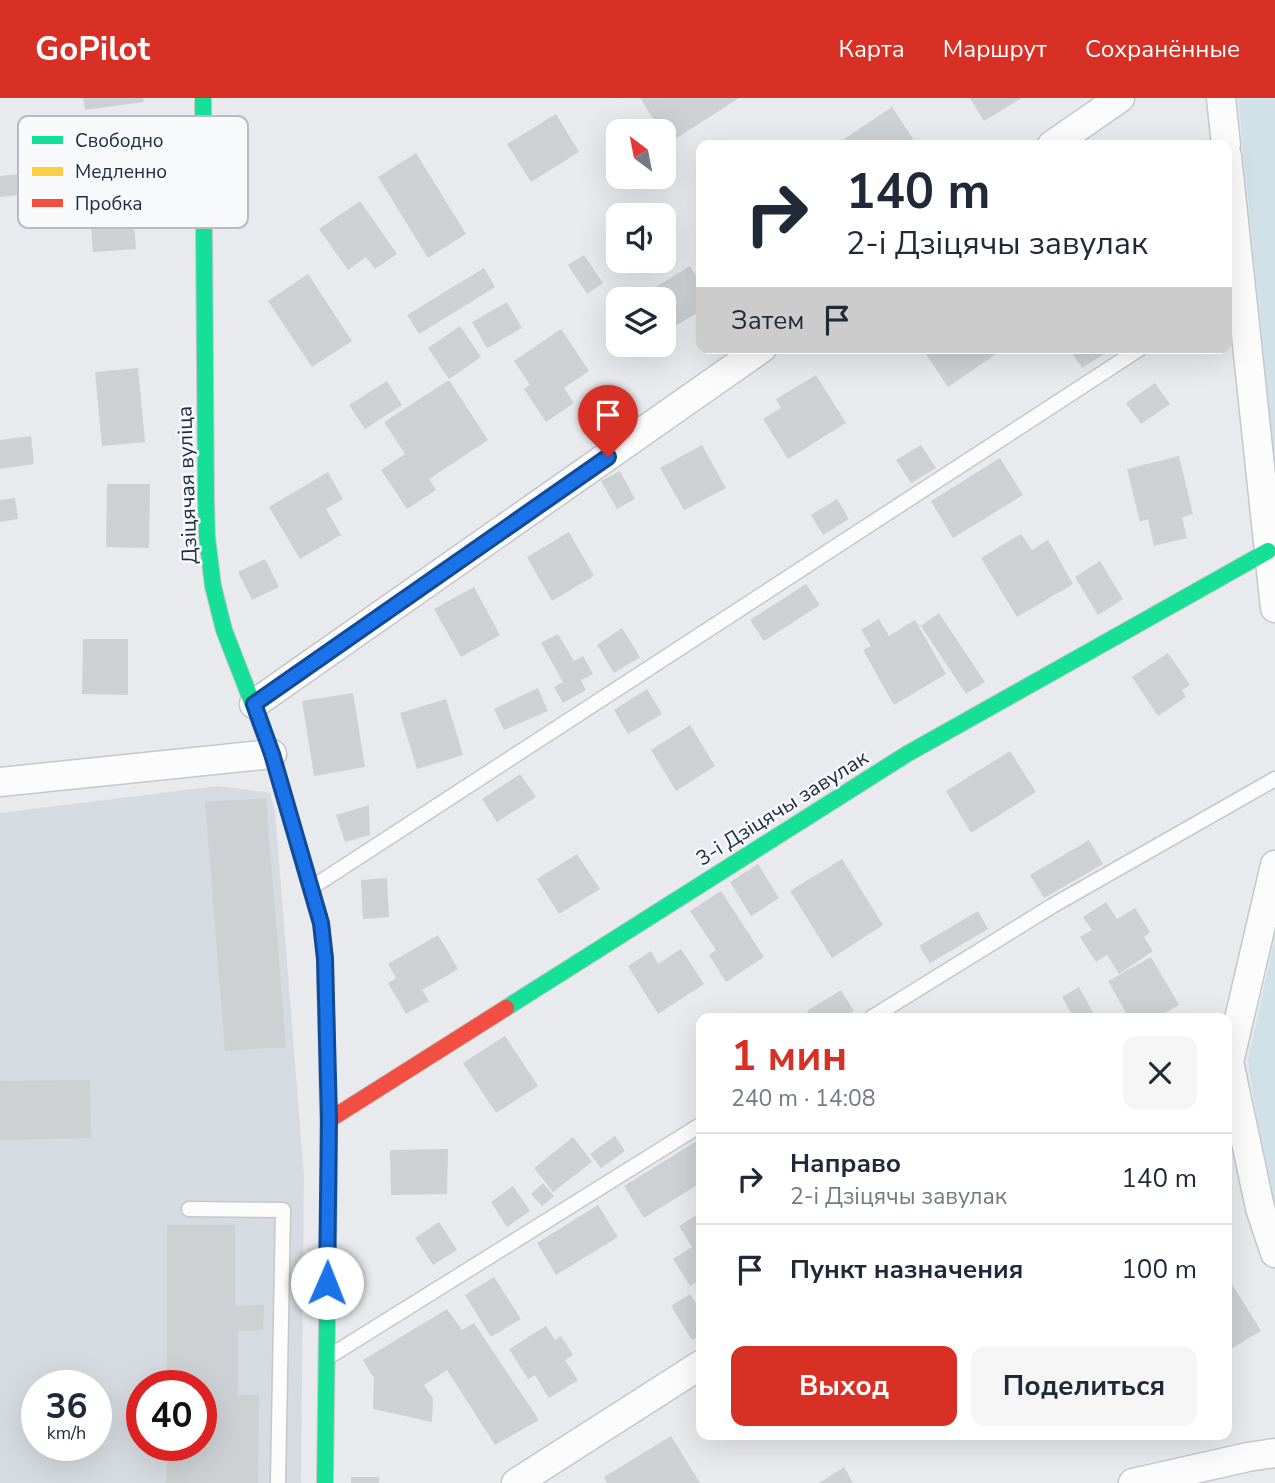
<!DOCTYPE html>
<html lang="ru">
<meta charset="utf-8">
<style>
:root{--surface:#fff;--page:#f6f6f7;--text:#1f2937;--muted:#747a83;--line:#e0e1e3;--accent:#d93025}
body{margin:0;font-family:"Nunito Sans",sans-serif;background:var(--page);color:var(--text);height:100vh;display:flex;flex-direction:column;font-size:26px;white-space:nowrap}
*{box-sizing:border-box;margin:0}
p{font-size:23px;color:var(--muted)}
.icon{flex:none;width:38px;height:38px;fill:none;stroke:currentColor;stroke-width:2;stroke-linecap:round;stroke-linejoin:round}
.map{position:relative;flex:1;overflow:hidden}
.details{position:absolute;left:696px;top:915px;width:536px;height:427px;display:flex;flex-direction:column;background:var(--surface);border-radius:14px;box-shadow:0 7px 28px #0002}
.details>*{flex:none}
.guide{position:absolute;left:696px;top:42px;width:536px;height:214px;border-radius:14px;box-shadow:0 7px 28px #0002;background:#fff;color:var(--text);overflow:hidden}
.needle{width:46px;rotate:328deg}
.fabs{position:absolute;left:606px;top:21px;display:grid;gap:14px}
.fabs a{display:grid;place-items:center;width:70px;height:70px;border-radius:14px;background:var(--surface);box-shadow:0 7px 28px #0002;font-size:35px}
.speed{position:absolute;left:21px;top:1272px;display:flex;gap:14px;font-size:35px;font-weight:700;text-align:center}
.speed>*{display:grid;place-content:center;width:91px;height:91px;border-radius:50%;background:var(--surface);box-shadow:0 7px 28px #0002;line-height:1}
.speed small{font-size:18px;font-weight:400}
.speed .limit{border:10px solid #d22;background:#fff;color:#111}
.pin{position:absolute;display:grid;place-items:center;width:60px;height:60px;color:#fff;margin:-72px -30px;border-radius:50% 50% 50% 0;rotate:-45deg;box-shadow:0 0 7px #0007}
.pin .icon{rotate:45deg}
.me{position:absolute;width:77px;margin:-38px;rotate:1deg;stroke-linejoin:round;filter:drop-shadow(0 0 5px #0008)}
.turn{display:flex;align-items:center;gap:24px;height:147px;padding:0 35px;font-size:32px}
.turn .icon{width:91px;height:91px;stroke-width:2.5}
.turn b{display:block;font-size:49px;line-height:60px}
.then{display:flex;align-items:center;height:66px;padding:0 35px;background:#0003;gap:14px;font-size:26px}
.round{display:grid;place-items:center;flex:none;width:74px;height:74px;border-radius:14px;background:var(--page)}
.headline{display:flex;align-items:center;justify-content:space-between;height:119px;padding:0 35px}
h1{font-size:42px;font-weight:700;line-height:52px;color:var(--accent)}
.button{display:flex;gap:14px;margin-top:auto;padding:14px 35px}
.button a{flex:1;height:80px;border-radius:14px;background:var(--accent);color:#fff;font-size:28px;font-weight:700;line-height:80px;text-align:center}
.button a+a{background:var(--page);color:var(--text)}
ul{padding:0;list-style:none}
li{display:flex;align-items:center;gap:21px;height:91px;padding:0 35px;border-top:2px solid var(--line)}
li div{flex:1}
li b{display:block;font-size:26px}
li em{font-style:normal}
header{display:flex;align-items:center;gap:42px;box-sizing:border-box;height:98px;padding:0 35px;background:var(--accent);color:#fff}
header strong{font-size:33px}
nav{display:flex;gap:38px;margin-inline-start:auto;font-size:24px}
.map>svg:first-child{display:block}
.built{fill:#d6dbe1;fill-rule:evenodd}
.green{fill:#d0e1e7}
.building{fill:#ced1d4}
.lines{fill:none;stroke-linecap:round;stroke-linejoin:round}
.lane-casing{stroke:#c4c7cb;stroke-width:17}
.street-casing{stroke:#c4c7cb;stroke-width:31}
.fast-casing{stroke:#c3c7cb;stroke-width:18}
.slow-casing{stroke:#c3c7cb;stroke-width:18}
.jam-casing{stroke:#c3c7cb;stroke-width:18}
.lane{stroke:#fcfcfc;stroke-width:14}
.street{stroke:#fcfcfc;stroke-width:28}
.fast{stroke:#16e098;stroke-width:16}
.slow{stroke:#ffcf43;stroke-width:16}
.jam{stroke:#f24e42;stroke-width:16}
.route-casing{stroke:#114b97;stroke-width:18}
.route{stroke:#1a73e8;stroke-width:12}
.labels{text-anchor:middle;stroke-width:5;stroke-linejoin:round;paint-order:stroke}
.street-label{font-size:21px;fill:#222d44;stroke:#f7f9fb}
.key{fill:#f7f9fb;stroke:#b7bcc4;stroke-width:2}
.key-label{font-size:19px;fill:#222d44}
</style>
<header>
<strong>GoPilot</strong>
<nav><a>Карта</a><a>Маршрут</a><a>Сохранённые</a></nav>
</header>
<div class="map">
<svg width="1275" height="1385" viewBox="0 0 1275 1385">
<rect width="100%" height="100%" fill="#e8eaed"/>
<!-- built -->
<path class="built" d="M218,688L270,695L275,713L304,1078L301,1385H0V715ZM37,1288H96V1348H37ZM142,1288H201V1348H142Z"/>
<!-- green -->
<path class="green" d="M1238,0H1275V370Z
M1275,839V1121L1268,1097L1248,962Z"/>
<!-- building -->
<path class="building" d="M83,0H143L144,4L85,12Z
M640,0H739L669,45Z
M970,0H1022L984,23Z
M892,9L917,47H835Z
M556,16L579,54L531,84L507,46Z
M416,55L466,136L428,160L378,79Z
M29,75L31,96L0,99V78Z
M131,87L136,151L93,154L88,91Z
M360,103L397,156L375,171L366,159L348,172L319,131Z
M584,157L603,185L587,196L568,167Z
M690,168L702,188V212L663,235V201H636Z
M484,170L495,189L419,236L407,217Z
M308,176L352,243L312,269L268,203Z
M507,204L522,230L487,250L472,224Z
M460,228L481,259L449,281L428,250Z
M561,231L589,273L564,290L574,305L546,324L524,291L530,287L514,263Z
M922,250H1005L948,289Z
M1069,250H1113L1082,270Z
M138,270L145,344L102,348L95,274Z
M816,277L846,325L788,361L763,321L781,310L776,301Z
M449,282L488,342L429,381L436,392L407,411L381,372L405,356L384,324Z
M387,283L402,307L365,331L349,307Z
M1155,285L1170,306L1141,326L1126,305Z
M31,338L34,366L0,371V342Z
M702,347L726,390L684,412L660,370Z
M921,347L936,370L911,385L896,362Z
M1179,358L1193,416L1182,419L1187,440L1154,448L1148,421L1140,424L1127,371Z
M1000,360L1023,397L953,440L931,403Z
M620,373L635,401L617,411L601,383Z
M328,374L343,401L326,411L341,437L300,461L269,409Z
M107,386H150L149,450L106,449Z
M15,400L18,421L0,424V402Z
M837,401L849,421L823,437L811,417Z
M569,434L594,478L552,503L527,459Z
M1021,436L1032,452L1048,442L1073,486L1017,519L981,460Z
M265,461L279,489L252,502L238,474Z
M1100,463L1123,501L1098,517L1075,479Z
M806,486L820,507L764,543L750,522Z
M474,489L500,537L461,559L434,511Z
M939,515L985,584L966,596L921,528Z
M879,521L889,538L915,522L946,576L894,607L863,552L871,548L861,532Z
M622,530L640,559L614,575L597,547Z
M558,536L574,563L583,558L593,576L581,582L586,592L563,605L554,589L563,584L541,545Z
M83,541H128V597L82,596Z
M1168,555L1190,587L1182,592L1186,599L1158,618L1132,579Z
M538,590L548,613L504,632L494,611Z
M647,591L662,616L628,636L614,612Z
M353,595L365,669L314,678L302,603Z
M446,601L463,657L417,671L400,615Z
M690,627L715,668L676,693L651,652Z
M1010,653L1036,694L971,735L946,693Z
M520,676L536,699L497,724L482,701Z
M266,700L286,949L225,953L205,704Z
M369,707L370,737L345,744L336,717Z
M1089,742L1103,766L1044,800L1030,777Z
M577,756L600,791L559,816L537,781Z
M842,761L883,827L832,860L790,793Z
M758,766L779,800L751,818L730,784Z
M387,780L389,819L363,821L361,782Z
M721,793L764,859L726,884L709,857L716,852L690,813Z
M1106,804L1117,821L1135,810L1150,834L1144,839L1153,853L1119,876L1107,857L1096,864L1080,839L1092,832L1083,819Z
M978,813L988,831L930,865L919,848Z
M438,837L458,871L422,892L429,903L406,916L388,885L396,880L388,866Z
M681,851L704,886L658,916L628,868L651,853L658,866Z
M1151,859L1179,907L1156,920H1129L1108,883Z
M1079,889L1096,920H1074L1062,899Z
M841,892L854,913L843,920H811L807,913Z
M505,938L538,988L496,1015L463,965Z
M90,982L91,1040L0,1042V983Z
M615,1038L625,1053L601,1070L590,1056Z
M573,1039L592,1064L553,1094L534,1070Z
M700,1041L702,1045V1084L644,1120L624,1088Z
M448,1051L447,1096L391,1097L390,1052Z
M543,1085L554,1098L542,1108L531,1096Z
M513,1088L530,1113L507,1129L491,1104Z
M598,1107L618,1139L556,1177L537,1145Z
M702,1114V1181L690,1188L673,1161L692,1149L679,1128Z
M439,1124L457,1152L433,1167L415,1140Z
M167,1127H235V1208L264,1207L263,1232L238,1233V1297L259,1296L258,1385H166L167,1348H201V1288H167Z
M1227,1178L1261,1233L1229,1252L1227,1248Z
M494,1179L521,1221L491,1239L465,1197Z
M690,1196L702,1215V1236L692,1242L671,1208Z
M447,1211L462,1232L474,1225L539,1322L495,1347L447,1272L424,1287L433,1300L432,1324L373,1311L374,1280L363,1262Z
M546,1228L555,1242L561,1238L573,1257L565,1262L578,1282L549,1300L535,1277L528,1281L509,1251Z
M671,1338L700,1385H607L604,1379Z
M844,1369L853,1385H819Z
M351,1379H379V1385H351Z"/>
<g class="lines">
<!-- lane casing -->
<g class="lane-casing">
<path id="lane" d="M311,790L1141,250
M871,920L1052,808L1275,681
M189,1111L283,1112L278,1385
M330,1258L702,1026"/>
</g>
<!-- street casing -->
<g class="street-casing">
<path id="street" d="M1221,0L1226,47
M1052,47L1120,0
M1227,58L1275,510
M254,606L762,250
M0,684L272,656
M1275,767L1229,964L1260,1110L1275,1155
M516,1385L702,1266
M1133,1385L1248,1359L1275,1355"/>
</g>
<!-- fast casing -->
<g class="fast-casing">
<path id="fast" d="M203,0L206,401L207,439L213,488L224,532L272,656L308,782
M506,910L907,656L1268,453
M325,1385L329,1067"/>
</g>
<!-- slow casing -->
<g class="slow-casing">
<path id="slow" d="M308,782L321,826L325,861L329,1067"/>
</g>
<!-- jam casing -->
<g class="jam-casing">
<path id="jam" d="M329,1022L506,910"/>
</g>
<!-- lane -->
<use href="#lane" class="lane"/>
<!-- street -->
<use href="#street" class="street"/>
<!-- fast -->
<use href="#fast" class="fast"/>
<!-- slow -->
<use href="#slow" class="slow"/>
<!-- jam -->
<use href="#jam" class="jam"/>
</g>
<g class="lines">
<!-- route casing -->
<g class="route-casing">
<path id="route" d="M327,1185L329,1021L325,861L321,825L272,656L254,606L608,359"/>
</g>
<!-- route -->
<use href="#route" class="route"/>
</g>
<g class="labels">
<!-- street labels -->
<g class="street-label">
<text transform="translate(187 387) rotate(-92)" y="7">Дзіцячая вуліца</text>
<text transform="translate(782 710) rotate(-32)" y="7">3-і Дзіцячы завулак</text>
</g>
</g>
<!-- legend -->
<rect x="18" y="18" width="230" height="112" rx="10" class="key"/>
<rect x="32" y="38" width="31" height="8" fill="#16e098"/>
<rect x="32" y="69" width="31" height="9" fill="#ffcf43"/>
<rect x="32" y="101" width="31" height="8" fill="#f24e42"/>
<g class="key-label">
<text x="75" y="49">Свободно</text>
<text x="75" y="80">Медленно</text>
<text x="75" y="112">Пробка</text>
</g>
</svg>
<div class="fabs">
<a><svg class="needle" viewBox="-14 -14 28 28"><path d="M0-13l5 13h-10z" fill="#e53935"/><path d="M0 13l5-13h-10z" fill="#747a83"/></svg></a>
<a><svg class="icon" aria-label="sound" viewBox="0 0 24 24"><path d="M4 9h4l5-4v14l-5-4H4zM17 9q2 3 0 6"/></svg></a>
<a><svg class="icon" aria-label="layers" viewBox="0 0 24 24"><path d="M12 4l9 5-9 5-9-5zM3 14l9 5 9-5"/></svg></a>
</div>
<div class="speed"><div>36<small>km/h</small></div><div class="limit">40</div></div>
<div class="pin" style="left:608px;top:359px;background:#d93025"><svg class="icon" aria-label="arrive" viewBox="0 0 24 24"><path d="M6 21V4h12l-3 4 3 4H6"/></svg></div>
<svg class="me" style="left:327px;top:1185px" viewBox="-20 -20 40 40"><circle r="19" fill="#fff"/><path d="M0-13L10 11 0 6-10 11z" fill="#1a73e8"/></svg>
<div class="guide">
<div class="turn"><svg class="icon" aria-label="right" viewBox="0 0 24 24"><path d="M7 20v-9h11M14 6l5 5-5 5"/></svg><div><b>140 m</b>2-і Дзіцячы завулак</div></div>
<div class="then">Затем<svg class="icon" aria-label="arrive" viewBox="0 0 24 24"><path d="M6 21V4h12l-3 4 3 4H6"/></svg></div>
</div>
<section class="details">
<div class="headline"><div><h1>1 мин</h1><p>240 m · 14:08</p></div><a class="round"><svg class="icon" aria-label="close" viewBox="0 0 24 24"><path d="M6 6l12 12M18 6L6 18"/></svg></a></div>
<ul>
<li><svg class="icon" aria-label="right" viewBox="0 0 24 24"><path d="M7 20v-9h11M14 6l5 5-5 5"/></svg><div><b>Направо</b><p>2-і Дзіцячы завулак</p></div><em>140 m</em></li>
<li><svg class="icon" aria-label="arrive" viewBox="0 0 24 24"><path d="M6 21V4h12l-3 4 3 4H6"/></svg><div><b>Пункт назначения</b></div><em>100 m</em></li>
</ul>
<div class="button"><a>Выход</a><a>Поделиться</a></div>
</section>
</div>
